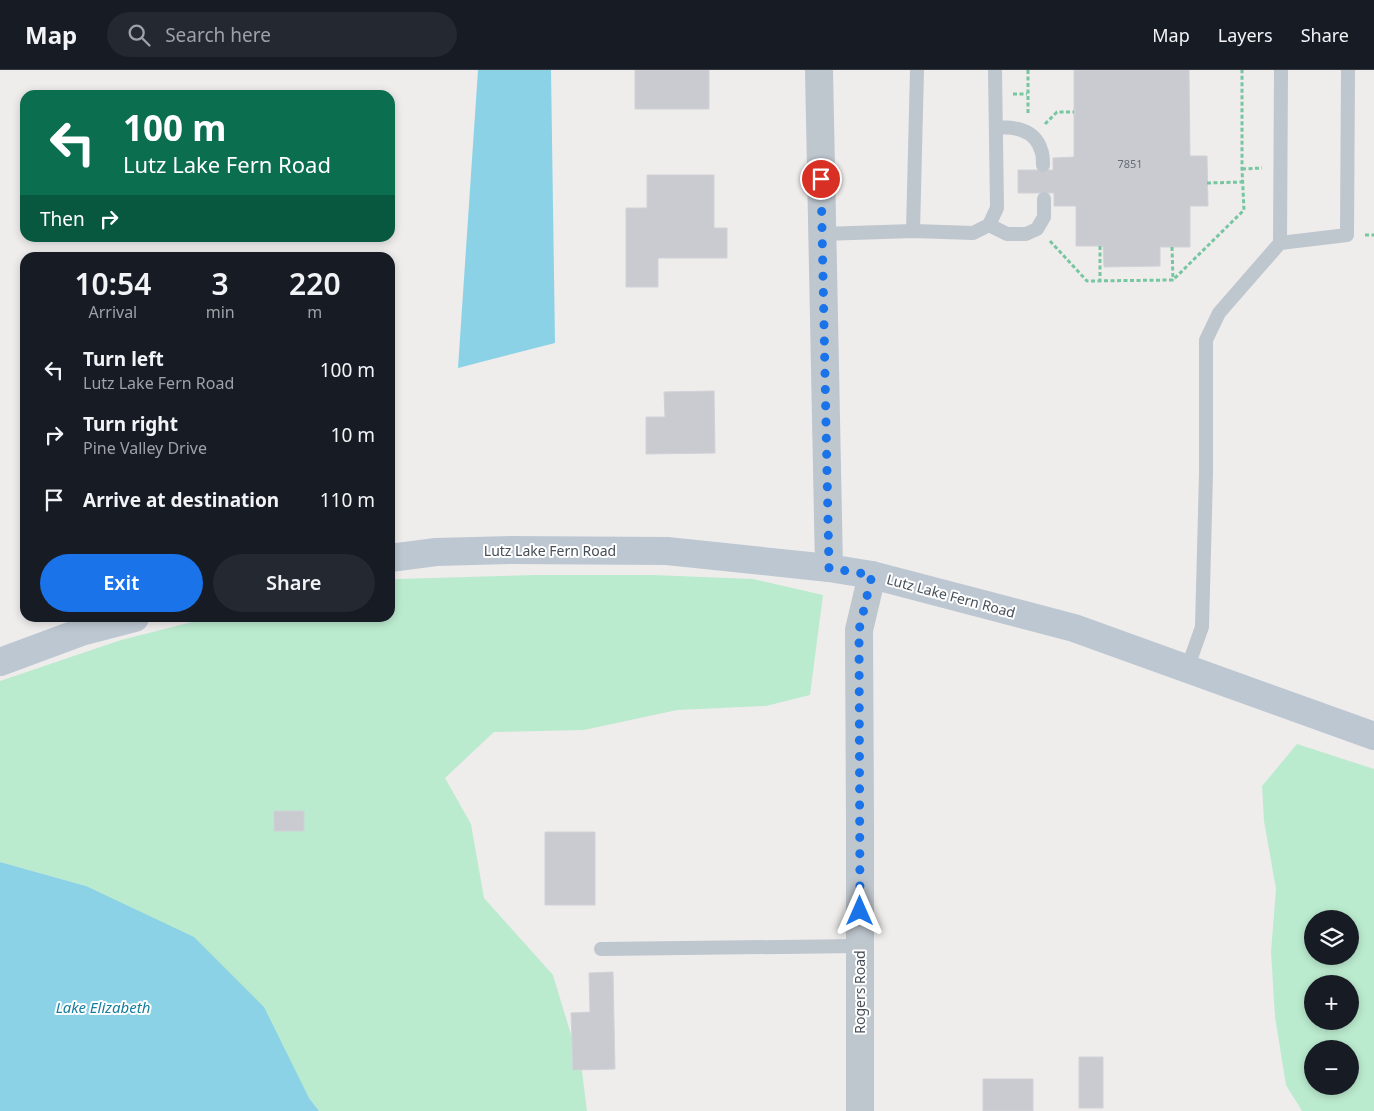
<!DOCTYPE html>
<meta charset="utf-8">
<style>
:root{--surface:#171b24;--page:#242831;--text:#f1f3f6;--muted:#9ea1a6;--line:#363941;--accent:#1a73e8}
body{margin:0;font-family:"Noto Sans",sans-serif;background:var(--page);color:var(--text);height:100vh;display:flex;flex-direction:column;font-size:19px;white-space:nowrap}
*{box-sizing:border-box;margin:0}
p{font-size:16px;color:var(--muted)}
.icon{flex:none;width:28px;height:28px;fill:none;stroke:currentColor;stroke-width:2;stroke-linecap:round;stroke-linejoin:round}
.map{position:relative;flex:1;overflow:hidden}
.panel{position:absolute;left:20px;top:182px;width:375px;height:370px;display:flex;flex-direction:column;background:var(--surface);border-radius:15px;box-shadow:0 2px 8px #0003}
.panel>*{flex:none}
.top-card{position:absolute;left:20px;top:20px;width:375px;height:152px;border-radius:15px;box-shadow:0 2px 8px #0003;background:#0b6e4f;color:#fff;overflow:hidden}
.controls{position:absolute;left:1304px;top:840px;display:grid;gap:10px}
.controls a{display:grid;place-items:center;width:55px;height:55px;border-radius:50%;background:var(--surface);box-shadow:0 2px 8px #0003;font-size:25px}
.pin{position:absolute;display:grid;place-items:center;width:42px;height:42px;color:#fff;margin:-21px;border:2px solid #fff;border-radius:50%;box-shadow:0 1px 5px #0007}
.me{position:absolute;width:55px;margin:-28px;rotate:0deg;stroke-linejoin:round;filter:drop-shadow(0 0 4px #0008)}
.turn{display:flex;align-items:center;gap:18px;height:105px;padding:0 20px;font-size:22px}
.turn .icon{width:65px;height:65px;stroke-width:2.5}
.turn b{display:block;font-size:35px;line-height:42px}
.then{display:flex;align-items:center;height:48px;padding:0 20px;background:#0003;gap:10px;font-size:19px}
.eta{display:flex;justify-content:space-evenly;align-items:center;height:85px;text-align:center}
.eta b{font-size:30px;font-weight:600;line-height:35px}
.button{display:flex;gap:10px;margin-top:auto;padding:10px 20px}
.button a{flex:1;height:58px;border-radius:30px;background:var(--accent);color:#fff;font-size:20px;font-weight:600;line-height:58px;text-align:center}
.button a+a{background:var(--page);color:var(--text)}
ul{padding:0;list-style:none}
li{display:flex;align-items:center;gap:15px;height:65px;padding:0 20px}
li div{flex:1}
li b{display:block;font-size:19px}
li em{font-style:normal}
header{display:flex;align-items:center;gap:30px;box-sizing:border-box;height:70px;padding:0 25px;background:var(--surface);border-bottom:1px solid var(--line)}
header strong{font-size:24px}
nav{display:flex;gap:28px;margin-inline-start:auto;font-size:18px}
.search{width:350px;height:45px;background:var(--page);display:flex;align-items:center;gap:12px;box-sizing:border-box;padding:0 18px;border-radius:28px;color:var(--muted);font-size:19px}
.map>svg:first-child{display:block}
.green{fill:#bbebcf;fill-rule:evenodd}
.water{fill:#8bd2e6}
.building{fill:#cacbd1;stroke:#d0d2d8}
.lines{fill:none;stroke-linecap:round;stroke-linejoin:round}
.path{stroke:#76c7a0;stroke-width:3;stroke-dasharray:4 2.5;stroke-linecap:butt}
.lane{stroke:#bec6ce;stroke-width:14}
.street{stroke:#bec6ce;stroke-width:28}
.secondary{stroke:#bdc7d2;stroke-width:28}
.route{stroke:#1a73e8;stroke-width:9;stroke-dasharray:0 16.2}
.labels{text-anchor:middle;stroke-width:4;stroke-linejoin:round;paint-order:stroke}
.number-label{font-size:11px;fill:#676e76}
.street-label{font-size:14px;fill:#464f58;stroke:#fff}
.water-label{font-size:15px;font-style:italic;fill:#137e9e;stroke:#fff}
</style>
<header>
<strong>Map</strong>
<div class="search"><svg class="icon" aria-label="search" viewBox="0 0 24 24"><circle cx="10" cy="10" r="6"/><path d="M15 15l6 6"/></svg>Search here</div>
<nav><a>Map</a><a>Layers</a><a>Share</a></nav>
</header>
<div class="map">
<svg width="1374" height="1041" viewBox="0 0 1374 1041">
<rect width="100%" height="100%" fill="#efecec"/>
<!-- green -->
<path class="green" d="M536,505H653L753,509L823,525L810,625L766,636L677,640L584,660L494,662L445,708L471,754L484,828L553,905L582,1001L587,1041H319L309,1028L86,816L0,792V611L121,570L208,548H390V510L397,509Z
M1297,674L1374,699V1041H1302L1286,1015L1275,947L1271,882L1276,819L1264,751L1262,716ZM1312,849H1350V886H1312ZM1312,914H1350V951H1312ZM1312,979H1350V1016H1312Z"/>
<!-- water -->
<path class="water" d="M478,0H551L555,273L458,298Z
M0,792L86,816L194,867L264,937L309,1028L319,1041H0Z"/>
<!-- building -->
<path class="building" d="M635,0H709V39H635Z
M1074,0H1189L1190,86H1207L1208,136H1190V177H1160V196L1104,197L1103,176H1076V136H1054V123H1018V100H1053V88L1074,87Z
M647,105H714V158H727V188H658V217H626V138H647Z
M714,321L715,383L646,384V347H665L664,322Z
M274,741H304V761H274Z
M545,762H595V835H545Z
M613,902L615,999L573,1000L571,943L590,942L589,903Z
M1079,987H1103V1038H1079Z
M983,1009H1033V1041H983Z"/>
<g class="lines">
<!-- path -->
<path class="path" d="M1028,0V44
M1013,24H1027
M1045,54L1057,42H1074
M1242,99L1262,98
M1207,113L1243,112
M1365,165H1374
M1050,171L1087,211L1173,210L1244,140L1242,99V0
M1100,176V211
M1172,177L1173,210"/>
<!-- lane -->
<path class="lane" d="M996,57C1014,57 1035,59 1041,80C1043,84 1043,90 1043,95
M989,155L1007,164H1026L1037,159L1044,147V129
M913,161L973,163L989,155L997,138L995,0
M822,164L913,161L917,0
M1280,173L1347,165L1348,0
M1187,599L1202,557L1206,404V270L1219,243L1280,173L1281,0
M601,879L860,876"/>
<!-- street -->
<path class="street" d="M819,0L829,498
M860,1041V754L859,560L872,505"/>
<!-- secondary -->
<path class="secondary" d="M390,488L436,482L511,480L667,481L829,498L872,505L1074,558L1374,666
M0,592L81,562L135,548"/>
</g>
<g class="lines">
<!-- route -->
<path class="route" d="M821,109L829,498L872,505L859,560L860,841"/>
</g>
<g class="labels">
<!-- number labels -->
<g class="number-label">
<text x="1130" y="98">7851</text>
</g>
<!-- street labels -->
<g class="street-label">
<text x="550" y="486">Lutz Lake Fern Road</text>
<text transform="translate(951 526) rotate(15)" y="5">Lutz Lake Fern Road</text>
<text transform="translate(860 922) rotate(-90)" y="5">Rogers Road</text>
</g>
<!-- water labels -->
<g class="water-label">
<text x="103" y="943">Lake Elizabeth</text>
</g>
</g>
</svg>
<div class="controls">
<a><svg class="icon" aria-label="layers" viewBox="0 0 24 24"><path d="M12 4l9 5-9 5-9-5zM3 14l9 5 9-5"/></svg></a>
<a>+</a>
<a>−</a>
</div>
<div class="pin" style="left:821px;top:109px;background:#d93025"><svg class="icon" aria-label="arrive" viewBox="0 0 24 24"><path d="M6 21V4h12l-3 4 3 4H6"/></svg></div>
<svg class="me" style="left:860px;top:841px" viewBox="-20 -20 40 40"><path d="M0-17L14 15 0 8-14 15z" fill="#1a73e8" stroke="#fff" stroke-width="4"/></svg>
<div class="top-card">
<div class="turn"><svg class="icon" aria-label="left" viewBox="0 0 24 24"><path d="M17 20v-9H6M10 6l-5 5 5 5"/></svg><div><b>100 m</b>Lutz Lake Fern Road</div></div>
<div class="then">Then<svg class="icon" aria-label="right" viewBox="0 0 24 24"><path d="M7 20v-9h11M14 6l5 5-5 5"/></svg></div>
</div>
<section class="panel">
<div class="eta">
<div><b>10:54</b><p>Arrival</p></div>
<div><b>3</b><p>min</p></div>
<div><b>220</b><p>m</p></div>
</div>
<ul>
<li><svg class="icon" aria-label="left" viewBox="0 0 24 24"><path d="M17 20v-9H6M10 6l-5 5 5 5"/></svg><div><b>Turn left</b><p>Lutz Lake Fern Road</p></div><em>100 m</em></li>
<li><svg class="icon" aria-label="right" viewBox="0 0 24 24"><path d="M7 20v-9h11M14 6l5 5-5 5"/></svg><div><b>Turn right</b><p>Pine Valley Drive</p></div><em>10 m</em></li>
<li><svg class="icon" aria-label="arrive" viewBox="0 0 24 24"><path d="M6 21V4h12l-3 4 3 4H6"/></svg><div><b>Arrive at destination</b></div><em>110 m</em></li>
</ul>
<div class="button"><a>Exit</a><a>Share</a></div>
</section>
</div>
